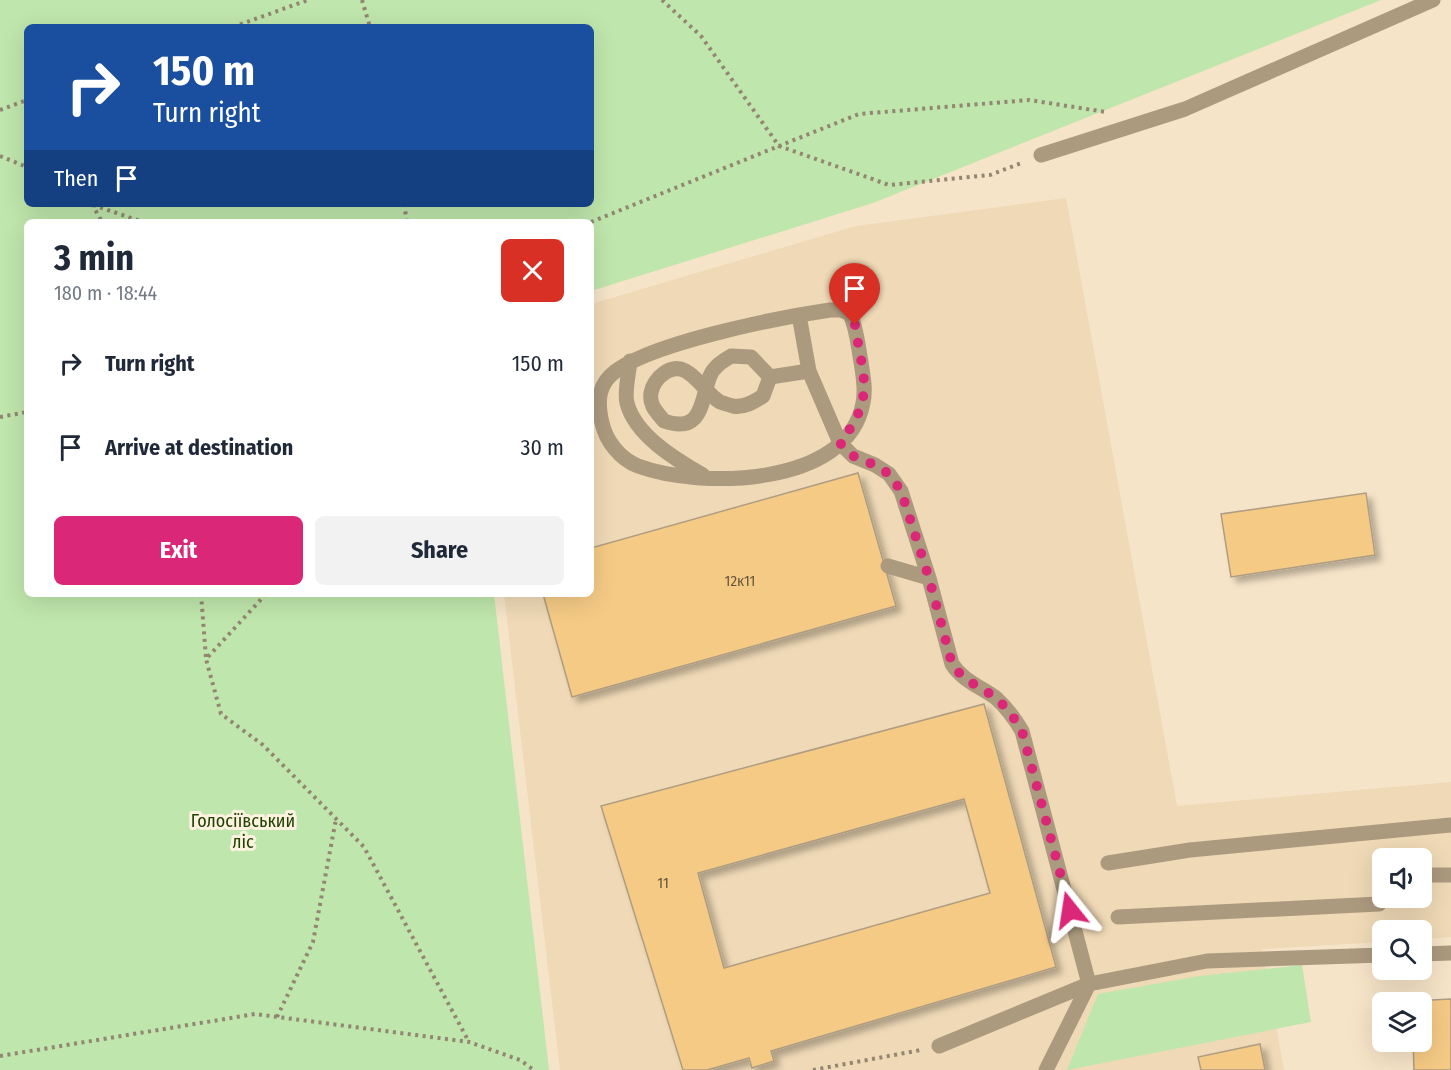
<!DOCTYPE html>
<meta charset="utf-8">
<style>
:root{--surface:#fff;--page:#f2f2f3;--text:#1f2937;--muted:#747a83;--accent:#db2777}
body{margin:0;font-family:"Fira Sans Condensed",sans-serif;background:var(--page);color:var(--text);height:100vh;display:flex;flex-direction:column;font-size:22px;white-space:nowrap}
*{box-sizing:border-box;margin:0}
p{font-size:20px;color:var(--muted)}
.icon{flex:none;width:33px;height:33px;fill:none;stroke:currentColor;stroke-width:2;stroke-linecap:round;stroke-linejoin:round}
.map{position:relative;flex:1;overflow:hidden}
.side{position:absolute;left:24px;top:219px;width:570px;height:378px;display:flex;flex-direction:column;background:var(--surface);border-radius:9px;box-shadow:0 6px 24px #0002}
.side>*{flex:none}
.guide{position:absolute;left:24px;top:24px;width:570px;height:183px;border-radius:9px;box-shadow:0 6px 24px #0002;background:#1a4fa0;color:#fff;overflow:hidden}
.tools{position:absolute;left:1372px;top:848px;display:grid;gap:12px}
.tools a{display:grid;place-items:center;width:60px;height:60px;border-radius:9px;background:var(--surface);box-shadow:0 6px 24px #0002;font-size:30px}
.pin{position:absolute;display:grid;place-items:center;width:51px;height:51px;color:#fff;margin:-62px -26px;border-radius:50% 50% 50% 0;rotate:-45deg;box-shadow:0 0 6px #0007}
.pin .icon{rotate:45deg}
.me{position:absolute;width:66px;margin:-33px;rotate:345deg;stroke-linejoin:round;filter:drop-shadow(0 0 4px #0008)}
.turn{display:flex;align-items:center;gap:21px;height:126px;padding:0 30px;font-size:27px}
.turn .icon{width:78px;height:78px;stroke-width:2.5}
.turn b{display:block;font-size:42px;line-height:51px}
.then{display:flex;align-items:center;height:57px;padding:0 30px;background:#0003;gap:12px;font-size:22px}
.round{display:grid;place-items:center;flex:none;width:63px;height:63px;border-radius:9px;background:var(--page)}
.head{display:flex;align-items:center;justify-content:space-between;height:102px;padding:0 30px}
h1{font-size:36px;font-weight:700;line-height:45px}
.cta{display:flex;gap:12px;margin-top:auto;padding:12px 30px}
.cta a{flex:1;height:69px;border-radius:9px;background:var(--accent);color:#fff;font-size:24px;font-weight:700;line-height:69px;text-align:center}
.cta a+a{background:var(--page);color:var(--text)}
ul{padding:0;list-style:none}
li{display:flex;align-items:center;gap:18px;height:84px;padding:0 30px}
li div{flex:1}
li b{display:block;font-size:22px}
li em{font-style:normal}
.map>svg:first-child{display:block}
.built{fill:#efd9b6;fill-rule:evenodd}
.green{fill:#bfe6ac;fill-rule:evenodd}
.building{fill:#f5ca85;stroke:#ae9d83;stroke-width:1.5;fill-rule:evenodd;filter:url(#shadow)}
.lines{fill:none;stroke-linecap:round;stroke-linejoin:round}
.path{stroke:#928673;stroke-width:4;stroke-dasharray:3 4.5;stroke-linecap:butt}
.minor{stroke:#ac9a7e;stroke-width:15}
.route{stroke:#db2777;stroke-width:10;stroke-dasharray:0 18}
.labels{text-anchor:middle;stroke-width:6;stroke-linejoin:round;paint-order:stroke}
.number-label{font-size:15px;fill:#65563c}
.park-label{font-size:18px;fill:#1e4400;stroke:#fdf2e1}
</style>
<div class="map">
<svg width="1451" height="1070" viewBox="0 0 1451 1070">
<defs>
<filter id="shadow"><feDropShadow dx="5.5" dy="5.5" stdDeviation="3" flood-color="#0004"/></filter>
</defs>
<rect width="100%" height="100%" fill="#f6e4c8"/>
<!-- built -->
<path class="built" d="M1066,198L1177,806L1451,782V937L1422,939V930H1383V942L1262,949L1284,1070H560L504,594H591V304L856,226ZM1383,858H1422V897H1383Z"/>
<!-- green -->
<path class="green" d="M0,0H1381L873,203L591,291V222H27V594H494L549,1070H0ZM27,27H591V204H27Z
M1302,965L1311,1022L1067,1070L1098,994L1200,976Z"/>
<!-- building -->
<path class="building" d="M858,473L896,606L572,697L543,594H591V548Z
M1366,493L1375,555L1231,577L1221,514Z
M984,704L1056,967L771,1051L774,1061L752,1068L749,1058L707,1070H683L601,806ZM964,799L990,893L724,968L698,873Z
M1451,999V1070H1414L1413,1041H1422V1002L1411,1001Z
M1260,1044L1265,1070H1201L1198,1057Z"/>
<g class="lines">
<!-- path -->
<path class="path" d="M362,0L370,27
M662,0L701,36L779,146L859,114L1029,100L1106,112
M233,27L308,0
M0,110L27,100
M0,156L27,167
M92,204L102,222
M404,204L407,222
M93,205L143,222
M591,222L779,146L889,185L990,175L1024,162
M0,417L27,412
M201,594L206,658
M266,594L206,659L221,714L263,745L364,847L469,1042
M277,1017L313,942L336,819
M0,1056L255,1014L469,1042L520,1060L534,1070
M813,1070L921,1050"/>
<!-- minor -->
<path class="minor" d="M1041,155L1185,109L1433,0
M830,310H841L850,314C857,329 858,346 861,362C863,376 866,389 863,403C848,487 700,489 638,466C620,459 606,441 602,423C598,406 597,389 610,376C642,344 782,317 830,310Z
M799,315L809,371L840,443L853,456L875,465L889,474L901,491L929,578
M630,361C629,373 624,392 627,403C635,435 676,460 703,475
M770,377L751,357L731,356C723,361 714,366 710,376C701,398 704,435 664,421C657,412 649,406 651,393C652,386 657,378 663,374C688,355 702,392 720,402C723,403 729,405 733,406C744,408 754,402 763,396L770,377
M770,377L809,371
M888,566L929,578L952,664C964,682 980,686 996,698C1007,708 1015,719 1022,731L1089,984L1046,1070
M1108,863L1190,850L1451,825
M1422,875H1451
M1118,917L1379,904L1385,897
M1422,954L1451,953
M939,1046L1089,984L1207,961L1383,955"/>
</g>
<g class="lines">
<!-- route -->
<path class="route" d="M855,325C863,379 876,396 840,443L853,456L875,465L889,474L901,491L929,578L952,664C964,682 980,686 996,698C1007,708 1015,719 1022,731L1070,910"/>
</g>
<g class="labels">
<!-- number labels -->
<g class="number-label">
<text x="740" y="586">12к11</text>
<text x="663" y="888">11</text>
</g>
<!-- park labels -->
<g class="park-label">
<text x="243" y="827">Голосіївський<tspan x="243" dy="21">ліс</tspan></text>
</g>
</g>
</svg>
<div class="tools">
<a><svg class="icon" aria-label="sound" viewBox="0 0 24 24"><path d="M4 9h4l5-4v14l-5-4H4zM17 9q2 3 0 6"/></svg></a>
<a><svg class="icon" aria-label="search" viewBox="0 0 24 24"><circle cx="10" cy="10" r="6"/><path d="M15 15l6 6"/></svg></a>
<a><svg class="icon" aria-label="layers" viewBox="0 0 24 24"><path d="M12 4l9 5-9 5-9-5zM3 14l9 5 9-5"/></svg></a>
</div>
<div class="pin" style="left:855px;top:325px;background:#d93025"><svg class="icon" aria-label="arrive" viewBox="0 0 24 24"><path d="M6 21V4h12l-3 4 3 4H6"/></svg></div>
<svg class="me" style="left:1070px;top:910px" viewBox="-20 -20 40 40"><path d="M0-17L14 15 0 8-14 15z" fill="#db2777" stroke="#fff" stroke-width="4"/></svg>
<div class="guide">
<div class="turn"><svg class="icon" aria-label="right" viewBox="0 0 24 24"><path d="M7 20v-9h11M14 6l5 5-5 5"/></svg><div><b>150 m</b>Turn right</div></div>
<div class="then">Then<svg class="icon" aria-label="arrive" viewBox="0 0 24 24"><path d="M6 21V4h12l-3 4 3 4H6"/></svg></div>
</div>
<section class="side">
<div class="head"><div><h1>3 min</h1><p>180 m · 18:44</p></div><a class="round" style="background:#d93025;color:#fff"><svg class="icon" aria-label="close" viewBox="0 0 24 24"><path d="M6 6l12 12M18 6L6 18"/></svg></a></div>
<ul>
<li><svg class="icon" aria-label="right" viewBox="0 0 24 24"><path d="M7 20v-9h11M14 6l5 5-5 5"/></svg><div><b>Turn right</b></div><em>150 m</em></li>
<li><svg class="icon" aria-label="arrive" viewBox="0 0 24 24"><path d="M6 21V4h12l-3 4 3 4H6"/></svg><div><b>Arrive at destination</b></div><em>30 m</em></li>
</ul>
<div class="cta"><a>Exit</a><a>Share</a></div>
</section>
</div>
